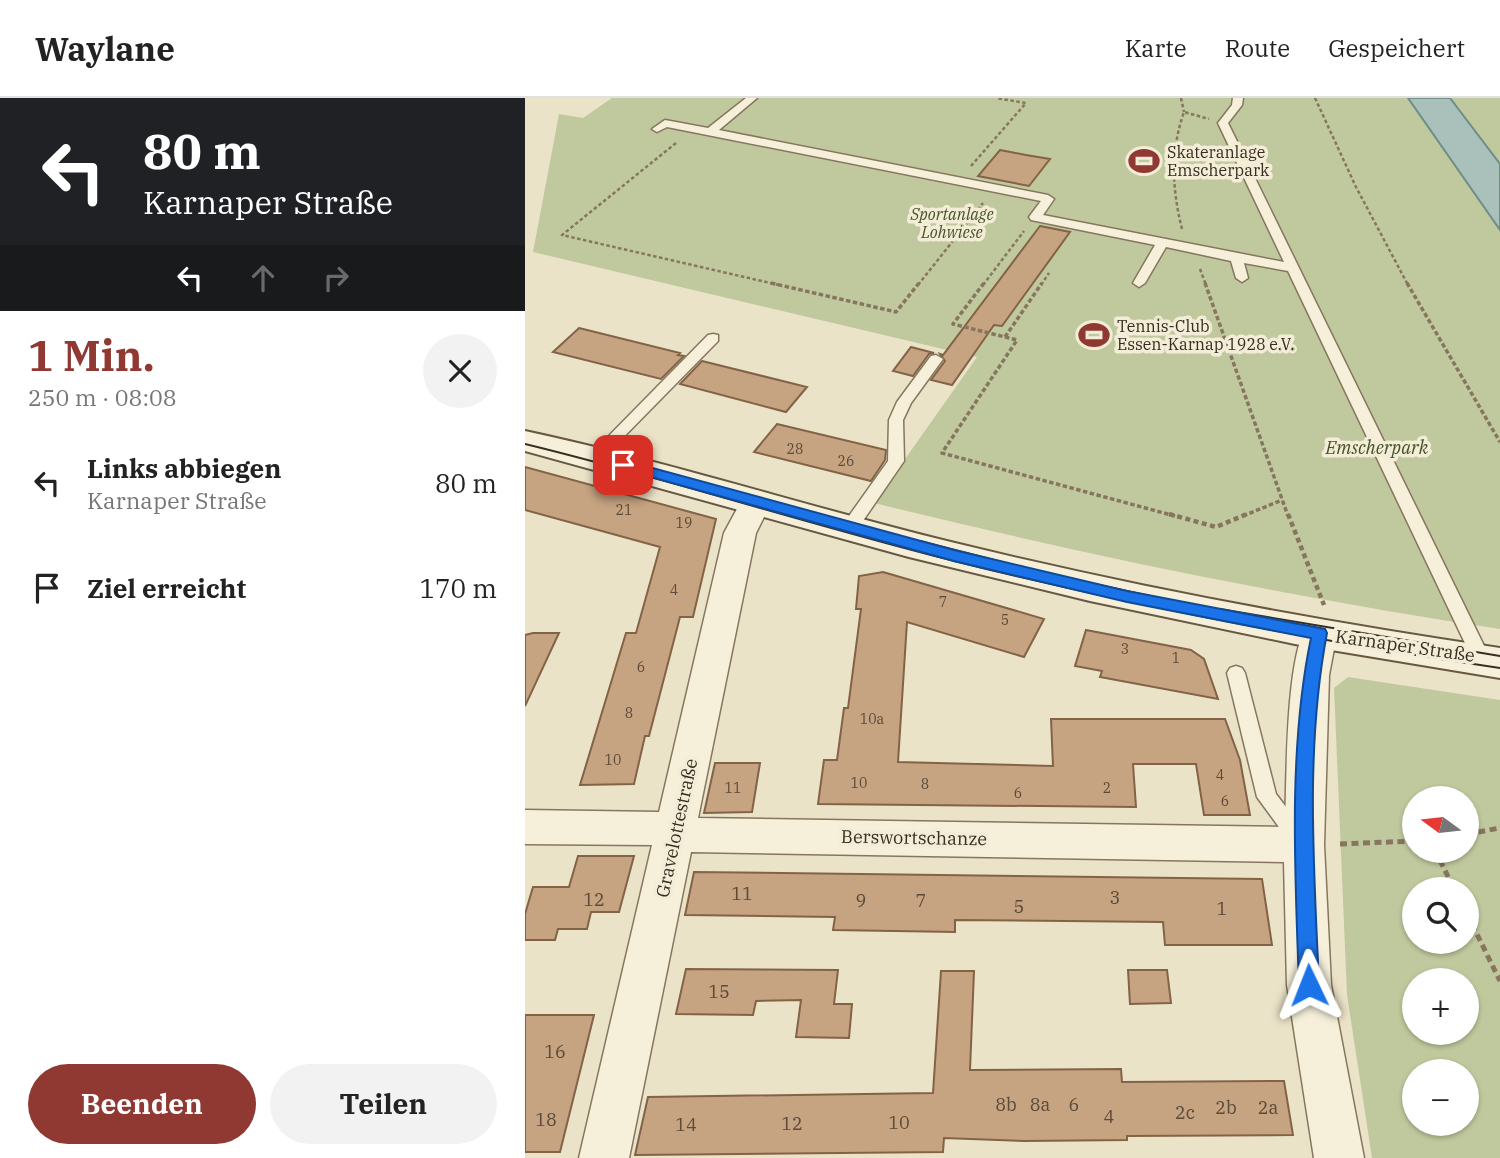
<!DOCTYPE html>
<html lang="de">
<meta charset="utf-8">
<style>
:root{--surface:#fff;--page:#f2f2f2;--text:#222;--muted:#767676;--line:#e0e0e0;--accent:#903933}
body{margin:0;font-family:"IBM Plex Serif",serif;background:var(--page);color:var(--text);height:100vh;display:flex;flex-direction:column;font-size:26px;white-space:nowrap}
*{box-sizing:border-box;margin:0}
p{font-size:23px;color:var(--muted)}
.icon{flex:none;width:38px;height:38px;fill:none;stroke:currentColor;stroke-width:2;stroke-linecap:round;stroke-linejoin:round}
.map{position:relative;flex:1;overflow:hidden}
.side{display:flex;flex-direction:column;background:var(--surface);width:525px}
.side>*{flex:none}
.guide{background:#202124;color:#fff;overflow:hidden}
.needle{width:46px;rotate:285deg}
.fabs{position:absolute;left:877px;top:688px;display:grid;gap:14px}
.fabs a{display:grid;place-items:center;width:77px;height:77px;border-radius:50%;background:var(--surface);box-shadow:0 2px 5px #0004;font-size:35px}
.pin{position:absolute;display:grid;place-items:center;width:60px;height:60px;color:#fff;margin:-30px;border-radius:14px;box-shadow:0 4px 10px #0006}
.me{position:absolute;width:77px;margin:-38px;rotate:358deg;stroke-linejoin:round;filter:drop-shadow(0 0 5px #0008)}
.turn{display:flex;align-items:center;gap:24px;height:147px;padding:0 28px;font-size:32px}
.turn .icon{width:91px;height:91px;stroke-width:2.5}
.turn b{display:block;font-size:49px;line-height:60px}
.lanes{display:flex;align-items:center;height:66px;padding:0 28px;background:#0003;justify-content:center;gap:35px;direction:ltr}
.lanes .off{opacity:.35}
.round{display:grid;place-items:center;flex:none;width:74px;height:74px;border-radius:37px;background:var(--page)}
.overview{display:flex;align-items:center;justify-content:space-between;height:119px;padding:0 28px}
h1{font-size:42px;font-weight:800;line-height:52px;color:var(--accent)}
.cta{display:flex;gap:14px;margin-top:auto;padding:14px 28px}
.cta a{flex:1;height:80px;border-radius:42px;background:var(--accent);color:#fff;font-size:28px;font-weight:800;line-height:80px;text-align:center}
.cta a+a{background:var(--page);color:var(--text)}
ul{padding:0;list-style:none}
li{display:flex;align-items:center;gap:21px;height:105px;padding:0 28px}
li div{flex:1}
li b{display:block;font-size:26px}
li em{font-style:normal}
header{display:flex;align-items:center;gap:42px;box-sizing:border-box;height:98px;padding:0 35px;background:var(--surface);border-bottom:2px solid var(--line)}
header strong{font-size:33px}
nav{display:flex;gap:38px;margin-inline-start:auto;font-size:24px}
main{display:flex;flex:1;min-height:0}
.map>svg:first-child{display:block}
.green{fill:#c0c99d;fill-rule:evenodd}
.water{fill:#a9c0bb;stroke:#708e88;stroke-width:2}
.building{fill:#c6a381;stroke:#836346;stroke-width:2}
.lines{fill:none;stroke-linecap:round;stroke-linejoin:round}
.service-casing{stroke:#86765f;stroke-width:3}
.minor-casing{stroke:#86765f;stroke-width:3}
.secondary-casing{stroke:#685842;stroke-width:4}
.path-far3{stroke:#86765f;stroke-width:2.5;stroke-dasharray:3.5 2.5;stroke-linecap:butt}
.path-far2{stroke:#86765f;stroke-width:3.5;stroke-dasharray:4.5 2.5;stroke-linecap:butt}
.path-far1{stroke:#86765f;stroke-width:4.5;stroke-dasharray:5 3.5;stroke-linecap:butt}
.path{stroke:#86765f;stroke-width:5;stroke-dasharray:7 4.5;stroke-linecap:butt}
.service{fill:#f6f0db;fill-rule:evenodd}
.minor{fill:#f6f0db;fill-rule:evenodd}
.secondary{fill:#f6f0db;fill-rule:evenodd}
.tram{stroke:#382d21;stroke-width:2}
.route{fill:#1a73e8;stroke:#114b97;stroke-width:2}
.labels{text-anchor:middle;stroke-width:7;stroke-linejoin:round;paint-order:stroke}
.number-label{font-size:14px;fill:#5c4a39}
.far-poi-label{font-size:16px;fill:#382d21;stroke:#f3edd7;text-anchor:start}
.far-park-label{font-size:16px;font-style:italic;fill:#455229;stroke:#f3edd7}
.park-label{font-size:18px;font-style:italic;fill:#455229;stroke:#f3edd7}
.street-label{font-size:18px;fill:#382d21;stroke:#f3edd7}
.near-number-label{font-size:18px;fill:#5c4a39}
</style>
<header>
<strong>Waylane</strong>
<nav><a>Karte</a><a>Route</a><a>Gespeichert</a></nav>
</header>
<main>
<section class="side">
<div class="guide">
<div class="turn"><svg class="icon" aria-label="left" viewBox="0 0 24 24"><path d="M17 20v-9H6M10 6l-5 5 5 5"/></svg><div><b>80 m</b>Karnaper Straße</div></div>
<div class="lanes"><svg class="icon" aria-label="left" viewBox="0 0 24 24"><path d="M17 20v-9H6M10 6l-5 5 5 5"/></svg><svg class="icon off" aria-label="ahead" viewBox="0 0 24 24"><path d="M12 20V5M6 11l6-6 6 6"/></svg><svg class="icon off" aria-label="right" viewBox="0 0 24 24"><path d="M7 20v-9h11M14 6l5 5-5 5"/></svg></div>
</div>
<div class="overview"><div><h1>1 Min.</h1><p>250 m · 08:08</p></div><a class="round"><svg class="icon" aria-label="close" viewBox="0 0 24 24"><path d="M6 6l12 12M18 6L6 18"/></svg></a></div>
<ul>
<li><svg class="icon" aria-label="left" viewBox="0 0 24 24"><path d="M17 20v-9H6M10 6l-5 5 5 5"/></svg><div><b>Links abbiegen</b><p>Karnaper Straße</p></div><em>80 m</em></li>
<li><svg class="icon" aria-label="arrive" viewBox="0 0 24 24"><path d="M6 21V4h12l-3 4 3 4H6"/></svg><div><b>Ziel erreicht</b></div><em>170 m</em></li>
</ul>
<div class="cta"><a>Beenden</a><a>Teilen</a></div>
</section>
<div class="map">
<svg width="975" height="1060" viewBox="0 0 975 1060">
<rect width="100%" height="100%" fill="#ebe3c8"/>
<!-- green -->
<path class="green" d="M87,0H975V531C764,499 556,456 349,405L452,259L8,154L34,16L58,20Z
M823,579L975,602V1060H847L822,897L809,590ZM889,700H942V752H889ZM889,791H942V844H889ZM889,882H942V934H889ZM889,973H942V1026H889Z"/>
<!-- water -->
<path class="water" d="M883,0H925L975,66V132Z"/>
<!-- building -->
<path class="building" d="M475,52L501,57L525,61L504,88L453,78Z
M515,128L545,134L477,228L469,227L427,287L406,282L420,263L415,256L418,257Z
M54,230L155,255L153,257L159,258L136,281L28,254Z
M386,249L409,255L404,256L388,278L368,273Z
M177,263L282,289L261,314L155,286Z
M252,326L361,352L360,362L346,383L229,354Z
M0,369L191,421L168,519H155L124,638H120L109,686L55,687L101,535H111L135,449L0,412Z
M358,474L519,521L499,559L382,524L373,664L528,668L526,621H700L715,662L725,717H679L671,666H608L611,709L293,706L299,662H312L319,610H323L336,511H331L334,478Z
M561,532L666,552L679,561L693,601L575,579L577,573L550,568Z
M8,535H34L0,608V537Z
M190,665H235L227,714L179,715Z
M53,758H109L94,814H66L62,831H33L30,842H0V816L8,789H44Z
M169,774L737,781L747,847H640L638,824L430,822V834L308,832L310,819L160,817Z
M161,871L313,872L309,906H327L324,940L271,939L276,902L231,903L228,917L151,916Z
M603,872H642L646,905L605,906Z
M416,873H449L445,972L596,971L597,984L759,983L768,1037L602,1038V1042L499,1043L419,1040L418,1054L110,1057L123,999L408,995Z
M0,917H69L35,1054H0Z"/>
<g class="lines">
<!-- service casing -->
<g class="service-casing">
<path id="service" d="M221,0H232L194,32L523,97L529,101L518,117L759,164L693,25L707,7L708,0H718L717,7L703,25L966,562L963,567H951L948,562L763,173L719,165L723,180L717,184L711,180L706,163L641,149L620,185L614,189L608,185L630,147L506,122L504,119L516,103L142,29L132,34L127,31L140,22L183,30Z
M188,236L193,237V243L76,362H66L63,359L66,356L183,237Z
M411,257L418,261L386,305L378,322L379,363L331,433H319L317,429L319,425L363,363L364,322L372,304L406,258Z
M711,568L717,570L720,575L751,696L781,735L784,741L781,747L774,750L767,747L732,699L702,575L705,570Z"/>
</g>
<!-- minor casing -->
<g class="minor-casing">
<path id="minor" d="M231,392L242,396L247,403L231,435L173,720L760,729C762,680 760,565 782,526L794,522L806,526L812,535L804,577L799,747L806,887L839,1060H789L762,887L759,764L166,754L104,1060H54L127,747L0,746V712L134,714L199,435L220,396Z"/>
</g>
<!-- secondary casing -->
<g class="secondary-casing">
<path id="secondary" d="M0,333C145,364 286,410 430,445C610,489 792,523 975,550V580L770,546L565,503L384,459L0,353Z"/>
</g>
<!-- path-far3 -->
<path class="path-far3" d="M656,0L659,14
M790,0L831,89L883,187
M151,45L37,137L254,187
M446,68L501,5L471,0
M657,131C647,91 645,54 659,14L684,21
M675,171L681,187
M393,187L458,105
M458,187L499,133
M516,187L524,175"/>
<!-- path-far2 -->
<path class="path-far2" d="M246,185L371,214L394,185
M459,185L428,226L492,242L417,355L650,418
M680,185L763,418
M882,185L975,344
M480,239L517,185
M718,418L757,402"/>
<!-- path-far1 -->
<path class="path-far1" d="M644,416L691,429L722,416
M763,416L799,507"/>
<!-- path -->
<path class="path" d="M942,736L975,730
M815,746L889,743
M910,752L929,791
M942,816L975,883"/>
<!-- service -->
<use href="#service" class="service"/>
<!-- minor -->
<use href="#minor" class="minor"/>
<!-- secondary -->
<use href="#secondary" class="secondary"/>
<!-- tram -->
<path class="tram" d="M0,346C144,381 285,427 429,463C609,508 791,543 975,570
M395,443L497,469
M565,485L644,502
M695,511L975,558"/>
</g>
<!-- route -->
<path class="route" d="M98,362L429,452L602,493L800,531L802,535C780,650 789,771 794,887L791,894L784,897L776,894L774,887C770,775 763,650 786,540L602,504L429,463L93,370L91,367Z"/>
<!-- icons -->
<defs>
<g id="stadium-bare" transform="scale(2.415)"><path d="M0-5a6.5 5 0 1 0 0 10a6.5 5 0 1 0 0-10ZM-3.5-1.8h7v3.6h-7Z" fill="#903933" stroke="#f3edd7" stroke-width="2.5" paint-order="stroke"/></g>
</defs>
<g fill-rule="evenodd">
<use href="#stadium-bare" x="619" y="63"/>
<use href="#stadium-bare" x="569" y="237"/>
</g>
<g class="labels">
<!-- number labels -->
<g class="number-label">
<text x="270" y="356">28</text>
<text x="321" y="368">26</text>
<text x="99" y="417">21</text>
<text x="159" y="430">19</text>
<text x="149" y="497">4</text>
<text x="418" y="509">7</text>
<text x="480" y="527">5</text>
<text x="600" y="556">3</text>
<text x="651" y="565">1</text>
<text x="116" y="574">6</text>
<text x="104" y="620">8</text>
<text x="347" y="626">10a</text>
<text x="88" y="667">10</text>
<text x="695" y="682">4</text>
<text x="334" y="690">10</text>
<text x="400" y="691">8</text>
<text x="208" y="695">11</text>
<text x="582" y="695">2</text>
<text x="493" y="700">6</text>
<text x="700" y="708">6</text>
</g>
<!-- far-poi labels -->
<g class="far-poi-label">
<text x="642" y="60">Skateranlage<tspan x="642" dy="18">Emscherpark</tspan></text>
<text x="592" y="234">Tennis-Club<tspan x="592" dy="18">Essen-Karnap 1928 e.V.</tspan></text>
</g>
<!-- far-park labels -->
<g class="far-park-label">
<text x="427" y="122">Sportanlage<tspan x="427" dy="18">Lohwiese</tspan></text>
</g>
<!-- park labels -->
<g class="park-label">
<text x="852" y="356">Emscherpark</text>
</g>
<!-- street labels -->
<g class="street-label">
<text transform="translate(880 548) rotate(8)" y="6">Karnaper Straße</text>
<text transform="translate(152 730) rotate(-78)" y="6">Gravelottestraße</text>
<text transform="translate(389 740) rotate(1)" y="6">Berswortschanze</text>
</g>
<!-- near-number labels -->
<g class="near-number-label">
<text x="217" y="802">11</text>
<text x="590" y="806">3</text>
<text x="69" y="808">12</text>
<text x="336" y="809">9</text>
<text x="396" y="809">7</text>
<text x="494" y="815">5</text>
<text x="697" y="817">1</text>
<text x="194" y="900">15</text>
<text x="30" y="960">16</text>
<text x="481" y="1013">8b</text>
<text x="515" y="1013">8a</text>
<text x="549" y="1013">6</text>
<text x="701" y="1016">2b</text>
<text x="743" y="1016">2a</text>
<text x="660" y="1021">2c</text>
<text x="584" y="1025">4</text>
<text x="21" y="1028">18</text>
<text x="374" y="1031">10</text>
<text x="267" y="1032">12</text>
<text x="161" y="1033">14</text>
</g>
</g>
</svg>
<div class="fabs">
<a><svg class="needle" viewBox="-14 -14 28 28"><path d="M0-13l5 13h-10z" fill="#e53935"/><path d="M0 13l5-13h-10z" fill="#767676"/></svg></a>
<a><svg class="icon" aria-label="search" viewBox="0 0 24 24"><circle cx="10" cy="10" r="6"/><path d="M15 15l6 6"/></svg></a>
<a>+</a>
<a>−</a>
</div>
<div class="pin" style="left:98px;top:367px;background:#d93025"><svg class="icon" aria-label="arrive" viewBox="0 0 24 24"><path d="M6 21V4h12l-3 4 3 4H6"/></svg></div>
<svg class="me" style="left:784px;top:887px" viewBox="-20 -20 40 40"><path d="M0-17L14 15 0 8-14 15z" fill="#1a73e8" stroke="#fff" stroke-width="4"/></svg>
</div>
</main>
